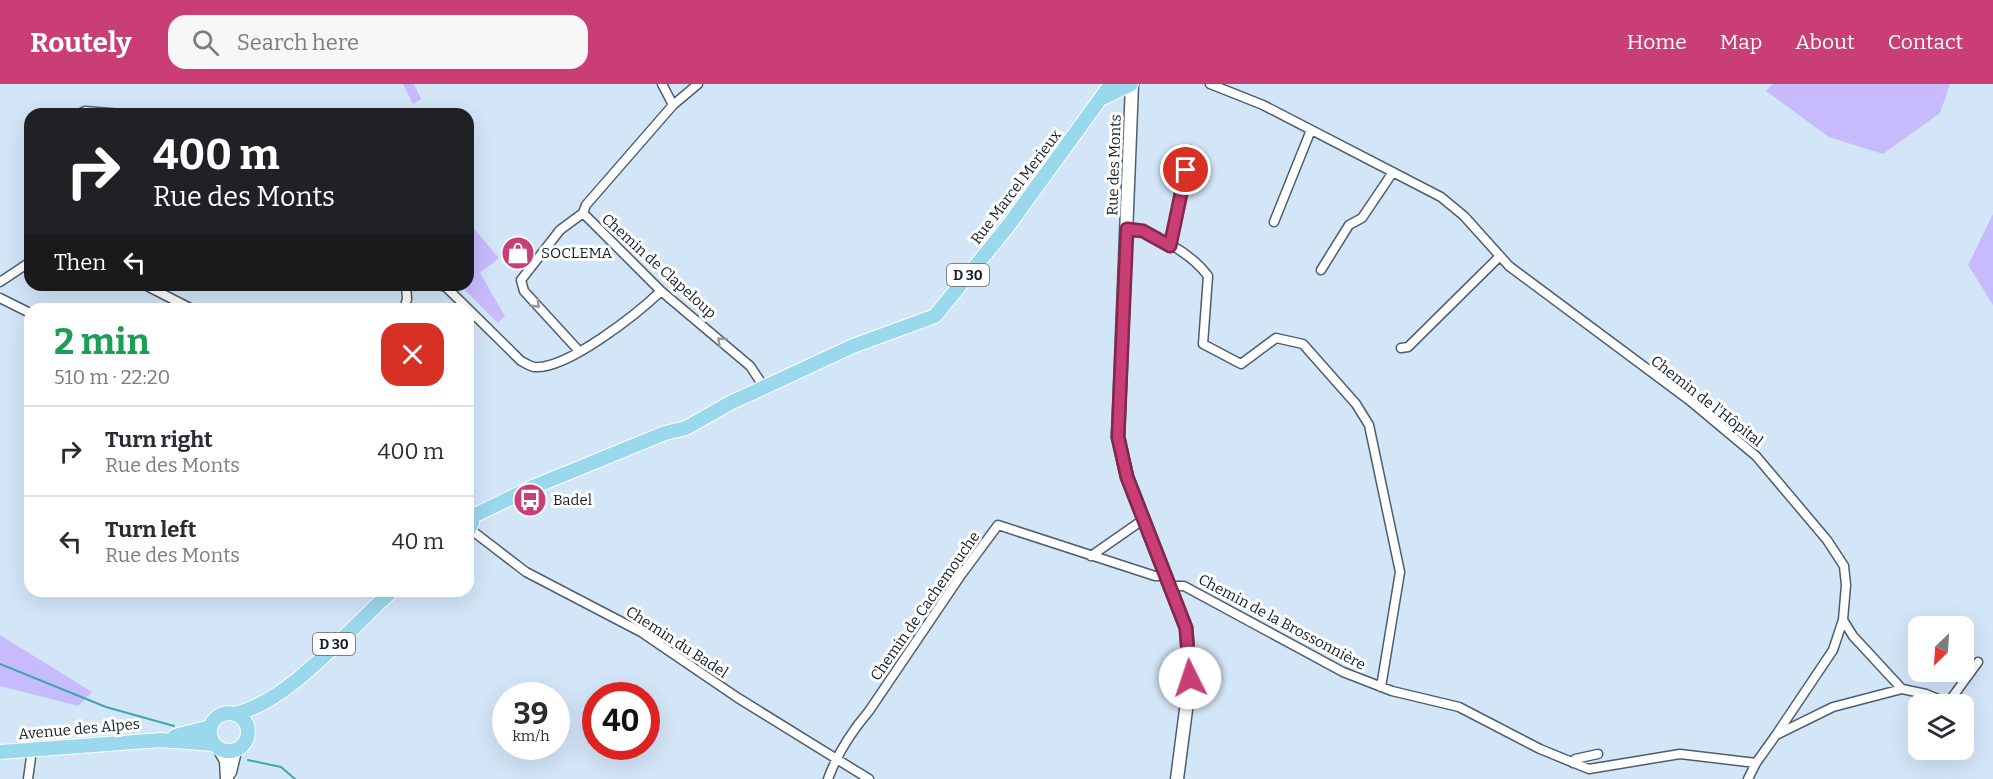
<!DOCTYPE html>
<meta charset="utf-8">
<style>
:root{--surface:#fff;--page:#f7f7f7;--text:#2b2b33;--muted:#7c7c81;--line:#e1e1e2;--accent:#c93e74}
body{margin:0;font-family:Bitter,serif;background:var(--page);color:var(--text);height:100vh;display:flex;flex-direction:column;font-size:22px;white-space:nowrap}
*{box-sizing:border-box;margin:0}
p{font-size:20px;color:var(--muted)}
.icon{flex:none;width:33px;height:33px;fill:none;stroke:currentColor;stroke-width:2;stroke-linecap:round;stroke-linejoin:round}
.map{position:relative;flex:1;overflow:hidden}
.sheet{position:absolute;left:24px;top:219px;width:450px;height:294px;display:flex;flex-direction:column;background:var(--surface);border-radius:18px;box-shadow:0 6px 24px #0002}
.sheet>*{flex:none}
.banner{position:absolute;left:24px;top:24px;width:450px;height:183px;border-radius:18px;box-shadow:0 6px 24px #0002;background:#202124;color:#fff;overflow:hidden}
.needle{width:39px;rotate:205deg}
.buttons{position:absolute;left:1908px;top:532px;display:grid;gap:12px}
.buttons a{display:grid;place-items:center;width:66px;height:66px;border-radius:12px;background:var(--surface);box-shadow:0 6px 24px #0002;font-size:30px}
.speed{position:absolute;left:492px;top:598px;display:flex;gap:12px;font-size:30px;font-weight:700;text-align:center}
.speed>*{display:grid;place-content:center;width:78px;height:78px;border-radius:50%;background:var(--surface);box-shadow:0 6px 24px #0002;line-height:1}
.speed small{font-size:15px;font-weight:400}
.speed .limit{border:9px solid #d22;background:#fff;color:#111}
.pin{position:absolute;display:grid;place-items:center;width:51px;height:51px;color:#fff;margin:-26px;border:3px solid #fff;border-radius:50%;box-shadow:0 2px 6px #0007}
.me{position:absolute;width:66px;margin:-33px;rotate:356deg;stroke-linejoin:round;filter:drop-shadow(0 0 4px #0008)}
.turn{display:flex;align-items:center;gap:21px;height:126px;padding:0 30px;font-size:27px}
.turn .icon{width:78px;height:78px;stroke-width:2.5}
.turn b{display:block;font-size:42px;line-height:51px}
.then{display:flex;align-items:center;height:57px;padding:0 30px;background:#0003;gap:12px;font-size:22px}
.round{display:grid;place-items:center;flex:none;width:63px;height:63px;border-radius:18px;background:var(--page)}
.overview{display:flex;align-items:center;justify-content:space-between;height:102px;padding:0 30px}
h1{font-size:36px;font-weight:700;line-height:45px;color:#1e9e55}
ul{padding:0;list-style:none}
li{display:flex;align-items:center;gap:18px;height:90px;padding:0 30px;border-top:2px solid var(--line)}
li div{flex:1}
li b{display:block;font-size:22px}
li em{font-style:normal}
header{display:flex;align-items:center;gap:36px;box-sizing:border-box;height:84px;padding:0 30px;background:var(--accent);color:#fff}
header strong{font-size:28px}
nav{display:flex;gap:33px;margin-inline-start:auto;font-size:21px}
.search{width:420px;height:54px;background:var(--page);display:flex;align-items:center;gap:15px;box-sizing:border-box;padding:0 21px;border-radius:18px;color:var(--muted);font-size:22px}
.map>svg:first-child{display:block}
.green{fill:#c7bbfd}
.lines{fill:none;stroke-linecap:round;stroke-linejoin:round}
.stream{stroke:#3ea6ad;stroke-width:2}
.street-casing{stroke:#4e5e6d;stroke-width:11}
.secondary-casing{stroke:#4e5e6d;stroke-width:15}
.primary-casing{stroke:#fff;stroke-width:16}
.street{stroke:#fff;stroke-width:8}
.secondary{stroke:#fff;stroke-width:12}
.primary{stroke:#9ad8ee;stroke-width:14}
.oneway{stroke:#97999c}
.route-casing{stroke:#83284b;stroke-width:15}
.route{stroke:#c93e74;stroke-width:10}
.labels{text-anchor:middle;stroke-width:6;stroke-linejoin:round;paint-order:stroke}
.shield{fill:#fff;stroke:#5d6166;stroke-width:1.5}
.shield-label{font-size:14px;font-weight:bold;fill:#171d24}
.street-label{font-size:15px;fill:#171d24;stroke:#fff}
.poi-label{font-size:15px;fill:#171d24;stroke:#fff;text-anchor:start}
</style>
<header>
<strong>Routely</strong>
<div class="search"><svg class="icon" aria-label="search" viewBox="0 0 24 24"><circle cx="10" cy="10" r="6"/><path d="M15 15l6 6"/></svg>Search here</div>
<nav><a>Home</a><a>Map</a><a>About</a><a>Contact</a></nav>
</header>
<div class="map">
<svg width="1993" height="695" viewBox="0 0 1993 695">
<rect width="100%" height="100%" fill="#d3e6f8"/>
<!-- green -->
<path class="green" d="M403,0H414L421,15L413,20Z
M1773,0H1950L1940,29L1883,70L1829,53L1766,7Z
M468,120L473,124L470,140L499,174L480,189L505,232L498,239L460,201H468Z
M1993,130V221L1968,181Z
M0,551L92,608L78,622L0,602Z"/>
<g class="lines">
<!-- stream -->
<path class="stream" d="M0,580L106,623L174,642
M248,676L281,683L295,695"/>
<!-- street casing -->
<g class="street-casing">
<path id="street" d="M662,0L673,21
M1210,0L1263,21L1441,113L1464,132L1509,182L1689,316L1756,372L1827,456L1844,482L1846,501L1843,536L1853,552L1902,605
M79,30L85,27L122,30
M583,129L661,207L750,282L764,303
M583,129L586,121L673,21L698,0
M1274,138L1311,46
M1127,145C1154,148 1191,169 1208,192L1203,260L1241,280L1276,254L1303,260L1356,320L1369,341L1400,488L1381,603
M1170,162L1190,66
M1321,186L1349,141L1362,134L1393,88
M0,198L30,178
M145,201L192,225
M440,201L447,204L521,277C525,279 530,282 534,283C567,286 638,229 661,207
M407,202L419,201
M0,214L30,229
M404,225L407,215L406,201
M1401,264L1408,263L1499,173
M579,267L524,207L521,196L560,146L583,129
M470,445L526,488L641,548L738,614L869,695
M1091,472L1144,435
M1171,502H1184L1343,588L1392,607L1459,623L1540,665L1589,685L1680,670L1756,679
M1776,651L1833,566L1843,536
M1573,679L1575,675L1598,670
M28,695L32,666
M828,695C837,670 852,647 869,627L961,491L998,441L1155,492H1167
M1748,695L1756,679L1776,651L1833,623L1902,605L1926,610L1948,619L1978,578"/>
</g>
<!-- secondary casing -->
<g class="secondary-casing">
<path id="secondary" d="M1132,0L1118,353L1127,393L1186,544L1190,595L1177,695
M220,666L226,677L227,695
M230,688L235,667"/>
</g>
<!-- primary casing -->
<g class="primary-casing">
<path id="primary" d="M1105,13L1131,0
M468,433L472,439L468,447
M469,434L533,403L665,349L686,344L730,319L853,262L935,232L1008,142L1111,0
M210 648a19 19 0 1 1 38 0a19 19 0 1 1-38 0Z
M234,630C288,619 350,544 392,507
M175,652L210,643
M0,668L161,656L213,660"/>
</g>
<!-- street -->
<use href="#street" class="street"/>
<!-- secondary -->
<use href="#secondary" class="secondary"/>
<!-- primary -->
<use href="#primary" class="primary"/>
</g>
<!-- one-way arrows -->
<defs><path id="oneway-chevron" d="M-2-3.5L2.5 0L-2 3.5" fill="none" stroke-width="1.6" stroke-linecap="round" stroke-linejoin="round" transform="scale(1.5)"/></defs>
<g class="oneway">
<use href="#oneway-chevron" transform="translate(536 220) rotate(46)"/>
<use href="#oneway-chevron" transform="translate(721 257) rotate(-138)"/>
</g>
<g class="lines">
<!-- route casing -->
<g class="route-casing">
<path id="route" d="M1186,86L1170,162L1143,147L1127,145L1118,353L1127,393L1186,544L1190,594"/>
</g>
<!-- route -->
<use href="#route" class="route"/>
</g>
<!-- icons -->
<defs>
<g id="shop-disc" transform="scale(1.725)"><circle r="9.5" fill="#c93e74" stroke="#fff"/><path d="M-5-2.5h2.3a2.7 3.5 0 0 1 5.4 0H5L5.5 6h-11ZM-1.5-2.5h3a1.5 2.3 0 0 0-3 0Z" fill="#fff"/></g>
<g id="bus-disc" transform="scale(1.725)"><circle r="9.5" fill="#c93e74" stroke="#fff"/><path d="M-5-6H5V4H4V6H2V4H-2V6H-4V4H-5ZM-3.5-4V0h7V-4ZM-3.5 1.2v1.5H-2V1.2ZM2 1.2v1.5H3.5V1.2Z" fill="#fff"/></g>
</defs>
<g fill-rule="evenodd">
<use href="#shop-disc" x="518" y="169"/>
<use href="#bus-disc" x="530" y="416"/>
</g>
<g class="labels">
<!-- shield labels -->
<g class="shield">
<rect x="947" y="180" width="42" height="22" rx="4.5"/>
<rect x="313" y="549" width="42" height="22" rx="4.5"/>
</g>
<g class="shield-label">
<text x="968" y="196">D 30</text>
<text x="334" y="565">D 30</text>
</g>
<!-- street labels -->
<g class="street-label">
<text transform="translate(1114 81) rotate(-88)" y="5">Rue des Monts</text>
<text transform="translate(1016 103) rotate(-53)" y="5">Rue Marcel Merieux</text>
<text transform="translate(659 182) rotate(42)" y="5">Chemin de Clapeloup</text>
<text transform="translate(1707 317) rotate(38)" y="5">Chemin de l'Hôpital</text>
<text transform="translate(925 522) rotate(-55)" y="5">Chemin de Cachemouche</text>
<text transform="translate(1282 538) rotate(28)" y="5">Chemin de la Brossonnière</text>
<text transform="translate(677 558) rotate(33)" y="5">Chemin du Badel</text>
<text transform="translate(79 645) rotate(-5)" y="5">Avenue des Alpes</text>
</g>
<!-- poi labels -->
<g class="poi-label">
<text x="541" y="174">SOCLEMA</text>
<text x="553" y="421">Badel</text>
</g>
</g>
</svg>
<div class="buttons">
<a><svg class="needle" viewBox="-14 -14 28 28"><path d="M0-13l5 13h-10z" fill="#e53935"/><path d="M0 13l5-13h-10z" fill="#7c7c81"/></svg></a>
<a><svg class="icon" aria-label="layers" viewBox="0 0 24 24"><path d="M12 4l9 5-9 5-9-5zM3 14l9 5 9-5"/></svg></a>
</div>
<div class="speed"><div>39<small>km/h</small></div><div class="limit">40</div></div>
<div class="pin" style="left:1186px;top:86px;background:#d93025"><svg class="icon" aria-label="arrive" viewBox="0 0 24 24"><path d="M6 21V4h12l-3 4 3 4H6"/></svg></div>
<svg class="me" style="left:1190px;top:594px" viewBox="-20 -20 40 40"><circle r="19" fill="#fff"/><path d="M0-13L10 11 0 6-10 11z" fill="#c93e74"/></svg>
<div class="banner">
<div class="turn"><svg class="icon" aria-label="right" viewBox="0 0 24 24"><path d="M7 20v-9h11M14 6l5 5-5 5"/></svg><div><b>400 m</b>Rue des Monts</div></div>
<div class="then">Then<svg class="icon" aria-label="left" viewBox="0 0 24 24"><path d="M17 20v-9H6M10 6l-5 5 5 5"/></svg></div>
</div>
<section class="sheet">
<div class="overview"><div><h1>2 min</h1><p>510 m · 22:20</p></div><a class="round" style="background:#d93025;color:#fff"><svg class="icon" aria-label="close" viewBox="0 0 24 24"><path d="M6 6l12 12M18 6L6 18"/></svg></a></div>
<ul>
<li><svg class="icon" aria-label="right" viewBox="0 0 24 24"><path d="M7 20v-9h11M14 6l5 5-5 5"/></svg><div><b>Turn right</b><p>Rue des Monts</p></div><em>400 m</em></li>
<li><svg class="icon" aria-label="left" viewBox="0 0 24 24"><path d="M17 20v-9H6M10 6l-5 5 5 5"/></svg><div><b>Turn left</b><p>Rue des Monts</p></div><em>40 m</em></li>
</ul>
</section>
</div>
